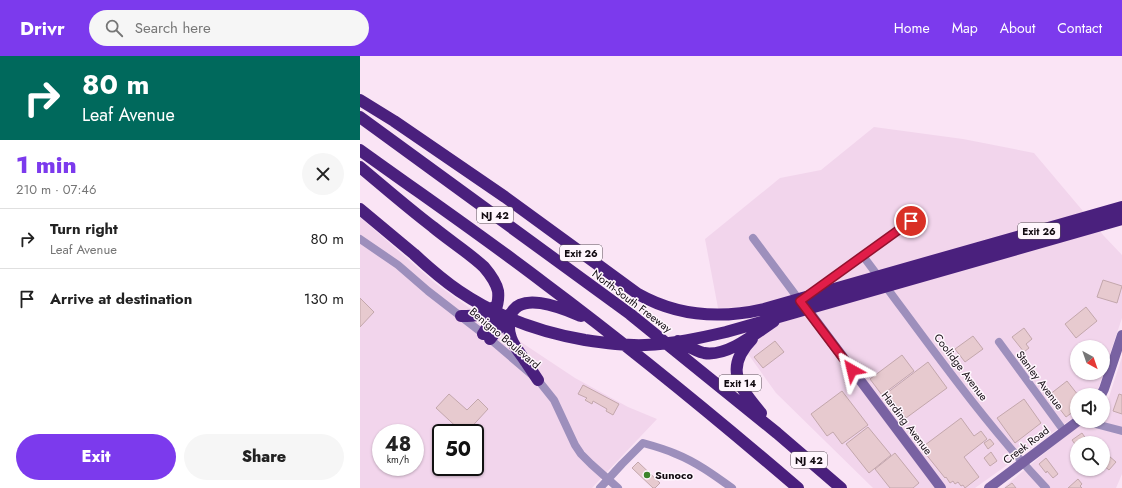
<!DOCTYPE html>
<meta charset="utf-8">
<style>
:root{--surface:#fff;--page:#f6f6f6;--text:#222;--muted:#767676;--line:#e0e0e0;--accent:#7c3aed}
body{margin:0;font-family:Jost,sans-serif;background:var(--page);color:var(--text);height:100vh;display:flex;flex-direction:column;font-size:15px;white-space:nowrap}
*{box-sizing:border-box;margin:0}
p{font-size:13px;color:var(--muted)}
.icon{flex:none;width:22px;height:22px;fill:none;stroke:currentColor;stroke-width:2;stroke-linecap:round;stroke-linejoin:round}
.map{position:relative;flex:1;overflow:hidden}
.drawer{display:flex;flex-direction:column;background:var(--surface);width:360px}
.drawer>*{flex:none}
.banner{background:#00695c;color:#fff;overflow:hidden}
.needle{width:26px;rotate:140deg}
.controls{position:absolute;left:710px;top:284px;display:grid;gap:8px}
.controls a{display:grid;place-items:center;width:40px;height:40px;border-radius:50%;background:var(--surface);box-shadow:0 1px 3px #0004;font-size:20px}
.speed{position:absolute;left:12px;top:368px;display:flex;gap:8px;font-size:20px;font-weight:700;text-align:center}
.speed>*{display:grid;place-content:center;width:52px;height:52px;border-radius:50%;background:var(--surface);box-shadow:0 1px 3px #0004;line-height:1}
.speed small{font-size:10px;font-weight:400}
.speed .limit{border:2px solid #111;border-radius:6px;background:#fff;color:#111}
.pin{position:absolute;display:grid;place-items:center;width:34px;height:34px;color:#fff;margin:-17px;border:2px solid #fff;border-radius:50%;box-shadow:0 1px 4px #0007}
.me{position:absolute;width:44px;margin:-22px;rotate:323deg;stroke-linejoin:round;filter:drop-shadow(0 0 3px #0008)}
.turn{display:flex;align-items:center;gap:14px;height:84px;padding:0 16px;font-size:18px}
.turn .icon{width:52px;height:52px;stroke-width:2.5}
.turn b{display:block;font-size:28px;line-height:34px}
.round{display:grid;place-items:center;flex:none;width:42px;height:42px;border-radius:21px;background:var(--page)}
.headline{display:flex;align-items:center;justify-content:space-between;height:68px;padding:0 16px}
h1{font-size:24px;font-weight:800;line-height:30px;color:var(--accent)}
.cta{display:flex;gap:8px;margin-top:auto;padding:8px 16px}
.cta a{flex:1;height:46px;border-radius:24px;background:var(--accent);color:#fff;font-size:16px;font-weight:800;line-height:46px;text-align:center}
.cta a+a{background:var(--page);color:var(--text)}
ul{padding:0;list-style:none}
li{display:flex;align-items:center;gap:12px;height:60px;padding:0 16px;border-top:1px solid var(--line)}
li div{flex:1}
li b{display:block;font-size:15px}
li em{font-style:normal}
header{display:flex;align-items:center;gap:24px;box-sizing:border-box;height:56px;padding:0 20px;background:var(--accent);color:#fff}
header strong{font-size:19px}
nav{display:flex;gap:22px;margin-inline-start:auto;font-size:14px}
.search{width:280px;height:36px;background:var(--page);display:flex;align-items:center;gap:10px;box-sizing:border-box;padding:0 14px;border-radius:22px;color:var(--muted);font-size:15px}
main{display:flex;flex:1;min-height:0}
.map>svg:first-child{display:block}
.built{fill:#f2d5ec;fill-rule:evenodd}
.building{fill:#e7cacf;stroke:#c3a7ac}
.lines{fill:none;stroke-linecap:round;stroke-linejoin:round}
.street{stroke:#9d8fbc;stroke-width:8}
.secondary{stroke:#7962a2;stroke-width:10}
.highway{stroke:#4a207d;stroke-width:12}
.route-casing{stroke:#92132f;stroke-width:10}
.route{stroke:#e11d48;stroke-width:7}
.poi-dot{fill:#3c842b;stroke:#fff6fd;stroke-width:1.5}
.labels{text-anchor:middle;stroke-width:3;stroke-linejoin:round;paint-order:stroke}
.shield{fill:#fff6fd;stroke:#585157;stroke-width:1}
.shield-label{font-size:10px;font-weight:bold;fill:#110a10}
.street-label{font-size:11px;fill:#110a10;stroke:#fff6fd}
.poi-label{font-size:11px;font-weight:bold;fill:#110a10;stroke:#fff6fd;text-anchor:start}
</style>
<header>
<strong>Drivr</strong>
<div class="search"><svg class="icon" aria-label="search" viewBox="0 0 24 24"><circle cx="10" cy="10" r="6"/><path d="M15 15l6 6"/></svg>Search here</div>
<nav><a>Home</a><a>Map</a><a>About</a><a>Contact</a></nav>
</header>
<main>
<section class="drawer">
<div class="banner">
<div class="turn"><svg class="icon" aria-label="right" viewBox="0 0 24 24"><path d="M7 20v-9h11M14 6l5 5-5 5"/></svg><div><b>80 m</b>Leaf Avenue</div></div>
</div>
<div class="headline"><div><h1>1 min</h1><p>210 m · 07:46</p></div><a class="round"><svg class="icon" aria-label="close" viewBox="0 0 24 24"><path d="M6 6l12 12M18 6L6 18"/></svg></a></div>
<ul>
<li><svg class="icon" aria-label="right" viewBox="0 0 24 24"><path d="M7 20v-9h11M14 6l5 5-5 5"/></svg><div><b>Turn right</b><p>Leaf Avenue</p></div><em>80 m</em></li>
<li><svg class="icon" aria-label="arrive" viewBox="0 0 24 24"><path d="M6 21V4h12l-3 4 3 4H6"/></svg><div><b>Arrive at destination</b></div><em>130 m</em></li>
</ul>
<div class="cta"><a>Exit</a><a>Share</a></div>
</section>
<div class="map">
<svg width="762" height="432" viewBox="0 0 762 432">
<rect width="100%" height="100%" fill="#fae4f5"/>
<!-- built -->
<path class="built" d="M514,71L603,83L674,97L744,180L762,199V262L736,339H717V359L615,432H513L416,337L381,288L407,268L394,251L358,252L345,183L420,122L461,114ZM717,291H743V317H717Z
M0,161L75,227L108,251L215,322L268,351L297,363L232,432H0ZM21,377H55V411H21ZM81,377H115V411H81Z
M762,301V418L756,432H643L723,365H743V348L748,344ZM717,387H743V413H717Z"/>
<!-- building -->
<path class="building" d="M743,224L762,230L757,247L737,241Z
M0,242L14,256L0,271Z
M726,251L737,265L716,282L705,268Z
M664,272L672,283L666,288L669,292L664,296L652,281Z
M613,280L623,293L605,306L595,293Z
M415,285L424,296L403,312L394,301Z
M542,299L554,315L522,339L510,323Z
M568,306L587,332L546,362L527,337Z
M707,325L718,339H717V353L706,361L689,339Z
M223,329L259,348L253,359L246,355L247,353L233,345L232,348L225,344L227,342L218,338Z
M482,335L508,369L482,388L473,376L467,380L451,358Z
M89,338L107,354L118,343L128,353L106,377H103L76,352Z
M759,338L762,339V358L753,355Z
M664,343L681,367L655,387L637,362Z
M601,362L614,380L621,375L627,383L604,401L619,421L605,432L603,429L601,430L598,426L595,428L593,425L590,427L586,421L585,422L561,392Z
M508,371L531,399L509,417L486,388Z
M722,377L729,387H717V391L712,384Z
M630,383L634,388L628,393L624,387Z
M631,396L637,405L630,410L624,402Z
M535,397L559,427L553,432H530L515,413Z
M749,400L756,406L749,414L743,409V406Z
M686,402L698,418L693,422L687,415L686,417L679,408Z
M278,406L300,427L295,432H293L272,412Z
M718,423L722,428L720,430L722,432H708Z
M652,427L656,432H645Z"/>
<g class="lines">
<!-- street -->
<path class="street" d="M393,182L440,245L442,243
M0,183L38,209L68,235L130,283L178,324L194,344L215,389L221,398L231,408L258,432
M503,200C562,278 618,360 686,432
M451,237L551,165
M639,286L704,375
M724,365L762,375
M240,432L262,408L283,387C294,390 305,393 316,398C336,406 354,419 372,432"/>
<!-- secondary -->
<path class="secondary" d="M443,248L581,432
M741,339L744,333L762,279
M629,432L718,365"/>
<!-- highway -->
<path class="highway" d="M0,44L34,65L145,141L278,238C317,260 361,263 404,253L762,151
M0,61L270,258L417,377L481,432
M0,94C61,138 124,181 184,227C271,292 355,361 438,432
M0,111C24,131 48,152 73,171C90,185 109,197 124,211C130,218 136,226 138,235C140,251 131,265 123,278
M0,153C18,168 36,183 54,198C68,211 83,224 99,235C137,261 179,276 225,284C245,287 265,290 285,289C313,288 340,282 366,276L762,163
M101,260C113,260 125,260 134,251
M130,283L150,258
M392,283C363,313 380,331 401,357
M318,285C326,289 335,295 344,297C367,301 395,278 414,265
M178,324C174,318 170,312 166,306C161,298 154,291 151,282C149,276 148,268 150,261C158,233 204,253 221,260"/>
</g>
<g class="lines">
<!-- route casing -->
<g class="route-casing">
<path id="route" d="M492,314L440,245L551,165"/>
</g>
<!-- route -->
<use href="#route" class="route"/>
</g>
<!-- markers -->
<circle class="poi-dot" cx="287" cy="419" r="4"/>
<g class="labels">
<!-- shield labels -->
<g class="shield">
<rect x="117" y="151" width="36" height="16" rx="3"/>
<rect x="658" y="167" width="42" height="16" rx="3"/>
<rect x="200" y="189" width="42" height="16" rx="3"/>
<rect x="359" y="319" width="42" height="16" rx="3"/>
<rect x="431" y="396" width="36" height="16" rx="3"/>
</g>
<g class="shield-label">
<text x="135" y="163">NJ 42</text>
<text x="679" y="179">Exit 26</text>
<text x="221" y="201">Exit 26</text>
<text x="380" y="331">Exit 14</text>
<text x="449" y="408">NJ 42</text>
</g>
<!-- street labels -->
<g class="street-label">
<text transform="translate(272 245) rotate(37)" y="4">North-South Freeway</text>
<text transform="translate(145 282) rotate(40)" y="4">Benigno Boulevard</text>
<text transform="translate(601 311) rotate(53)" y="4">Coolidge Avenue</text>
<text transform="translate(680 324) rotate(53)" y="4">Stanley Avenue</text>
<text transform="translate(547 367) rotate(53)" y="4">Harding Avenue</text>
<text transform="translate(666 389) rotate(-37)" y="4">Creek Road</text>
</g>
<!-- poi labels -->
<g class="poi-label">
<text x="295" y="423">Sunoco</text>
</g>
</g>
</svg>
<div class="controls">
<a><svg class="needle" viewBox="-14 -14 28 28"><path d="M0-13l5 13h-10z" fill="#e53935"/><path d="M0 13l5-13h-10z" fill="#767676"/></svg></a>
<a><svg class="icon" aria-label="sound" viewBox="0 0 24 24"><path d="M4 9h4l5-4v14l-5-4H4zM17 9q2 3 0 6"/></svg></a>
<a><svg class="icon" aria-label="search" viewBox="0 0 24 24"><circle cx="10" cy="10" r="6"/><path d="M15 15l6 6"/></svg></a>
</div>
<div class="speed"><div>48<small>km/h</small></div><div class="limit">50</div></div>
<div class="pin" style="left:551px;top:165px;background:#d93025"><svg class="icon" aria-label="arrive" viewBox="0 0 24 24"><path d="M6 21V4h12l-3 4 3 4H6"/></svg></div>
<svg class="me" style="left:492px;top:314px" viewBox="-20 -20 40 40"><path d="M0-17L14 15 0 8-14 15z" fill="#e11d48" stroke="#fff" stroke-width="4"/></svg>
</div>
</main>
